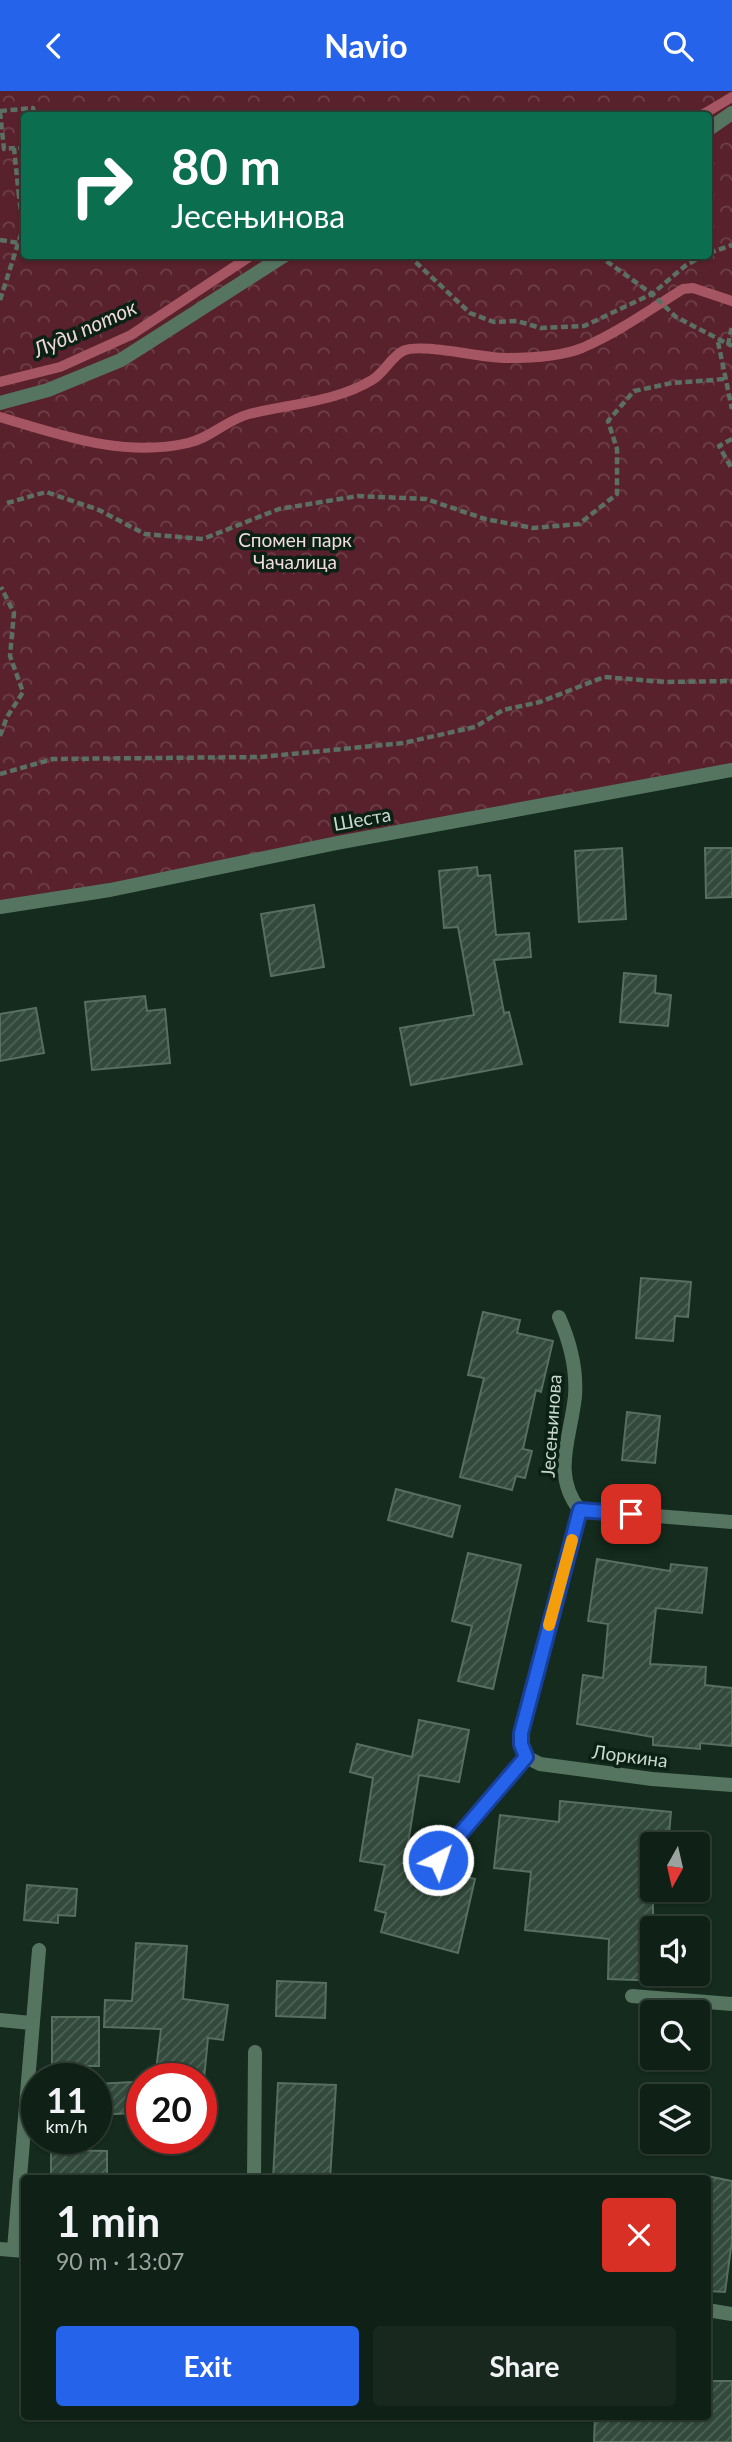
<!DOCTYPE html>
<meta charset="utf-8">
<style>
:root{--surface:#0f2016;--page:#18281f;--text:#f1f3f6;--muted:#9ba3a1;--line:#2f3e35;--accent:#2563eb}
body{margin:0;font-family:Lato,sans-serif;background:var(--page);color:var(--text);height:100vh;display:flex;flex-direction:column;font-size:26px;white-space:nowrap}
*{box-sizing:border-box;margin:0}
p{font-size:23px;color:var(--muted)}
.icon{flex:none;width:38px;height:38px;fill:none;stroke:currentColor;stroke-width:2;stroke-linecap:round;stroke-linejoin:round}
.map{position:relative;flex:1;overflow:hidden}
.panel{position:absolute;left:21px;top:2084px;width:690px;height:245px;display:flex;flex-direction:column;background:var(--surface);border-radius:7px;box-shadow:0 2px 5px #0004,0 0 0 2px var(--line)}
.panel>*{flex:none}
.hud{position:absolute;left:21px;top:21px;width:691px;height:147px;border-radius:7px;box-shadow:0 2px 5px #0004,0 0 0 2px var(--line);background:#0b6e4f;color:#fff;overflow:hidden}
.needle{width:46px;rotate:188deg}
.controls{position:absolute;left:640px;top:1741px;display:grid;gap:14px}
.controls a{display:grid;place-items:center;width:70px;height:70px;border-radius:7px;background:var(--surface);box-shadow:0 2px 5px #0004,0 0 0 2px var(--line);font-size:35px}
.speed{position:absolute;left:21px;top:1972px;display:flex;gap:14px;font-size:35px;font-weight:700;text-align:center}
.speed>*{display:grid;place-content:center;width:91px;height:91px;border-radius:50%;background:var(--surface);box-shadow:0 2px 5px #0004,0 0 0 2px var(--line);line-height:1}
.speed small{font-size:18px;font-weight:400}
.speed .limit{border:10px solid #d22;background:#fff;color:#111}
.pin{position:absolute;display:grid;place-items:center;width:60px;height:60px;color:#fff;margin:-30px;border-radius:14px;box-shadow:0 4px 10px #0006}
.me{position:absolute;width:77px;margin:-38px;rotate:40deg;stroke-linejoin:round;filter:drop-shadow(0 0 5px #0008)}
.turn{display:flex;align-items:center;gap:24px;height:147px;padding:0 35px;font-size:32px}
.turn .icon{width:91px;height:91px;stroke-width:2.5}
.turn b{display:block;font-size:49px;line-height:60px}
.round{display:grid;place-items:center;flex:none;width:74px;height:74px;border-radius:7px;background:var(--page)}
.headline{display:flex;align-items:center;justify-content:space-between;height:119px;padding:0 35px}
h1{font-size:42px;font-weight:700;line-height:52px}
.primary-button{display:flex;gap:14px;margin-top:auto;padding:14px 35px}
.primary-button a{flex:1;height:80px;border-radius:7px;background:var(--accent);color:#fff;font-size:28px;font-weight:700;line-height:80px;text-align:center}
.primary-button a+a{background:var(--page);color:var(--text)}
header{display:flex;justify-content:space-between;align-items:center;height:91px;padding:0 35px;background:var(--accent);color:#fff;font-size:32px;font-weight:700}
.map>svg:first-child{display:block}
.park{fill:url(#park-crowns);fill-rule:evenodd}
.lines{fill:none;stroke-linecap:round;stroke-linejoin:round}
.stream{stroke:#a65662;stroke-width:10}
.building{fill:url(#building-hatch);stroke:#566f5f;stroke-width:2}
.path{stroke:#5c6f63;stroke-width:4.5;stroke-dasharray:7 3.5;stroke-linecap:butt}
.lane{stroke:#567561;stroke-width:14}
.street{stroke:#567561;stroke-width:14}
.route-casing{stroke:#184099;stroke-width:18}
.route{stroke:#2563eb;stroke-width:12}
.slow{stroke:#f59e0b;stroke-width:12}
.labels{text-anchor:middle;stroke-width:7;stroke-linejoin:round;paint-order:stroke}
.park-label{font-size:19px;fill:#f3dbdd;stroke:#0a2114}
.street-label{font-size:19px;fill:#cad7ce;stroke:#0a2114}
.water-label{font-size:21px;font-style:italic;fill:#efd7d9;stroke:#0a2114}
</style>
<header><svg class="icon" aria-label="back" viewBox="0 0 24 24"><path d="M15 5l-7 7 7 7"/></svg>Navio<svg class="icon" aria-label="search" viewBox="0 0 24 24"><circle cx="10" cy="10" r="6"/><path d="M15 15l6 6"/></svg></header>
<div class="map">
<svg width="732" height="2351" viewBox="0 0 732 2351">
<defs>
<pattern id="park-crowns" width="20" height="18" patternUnits="userSpaceOnUse" patternTransform="scale(1.75)"><rect width="20" height="18" fill="#58212b"/><path d="M2 6a3 3 0 1 1 6 0M12 15a3 3 0 1 1 6 0" fill="none" stroke="#6f4049"/></pattern>
<pattern id="building-hatch" width="6" height="6" patternUnits="userSpaceOnUse" patternTransform="scale(1.75)"><rect width="6" height="6" fill="#324a3b"/><path d="M-1 1l2-2M0 6l6-6M5 7l2-2" fill="none" stroke="#4e6356"/></pattern>
</defs>
<rect width="100%" height="100%" fill="#142b1d"/>
<!-- park -->
<path class="park" d="M0,0H732V679L0,816ZM24,24H709V164H24Z"/>
<g class="lines">
<!-- stream -->
<path class="stream" d="M702,24L732,6
M0,291L60,276L131,244L252,164
M0,326C61,344 124,367 188,352C211,347 228,328 249,323C289,313 336,311 372,289C384,282 391,266 403,260C420,251 485,268 508,267C530,267 562,265 582,257C617,242 651,218 683,198L693,197L732,210"/>
</g>
<!-- building -->
<path class="building" d="M622,757L626,828L579,831L575,760Z
M705,757H732V806L706,807Z
M477,776L478,785L490,784L496,844L529,842L531,866L494,869L504,922L509,921L522,973L411,994L400,937L474,924L458,836L444,837L439,780Z
M314,814L324,876L271,885L261,823Z
M624,882L656,885L655,902L671,904L668,935L620,931Z
M145,905L147,920L165,918L170,972L92,979L85,911Z
M36,917L44,962L0,970V923Z
M641,1187L691,1191L688,1226L675,1225L673,1250L636,1247Z
M483,1221L520,1229L517,1242L553,1250L541,1301L536,1299L523,1358L532,1360L525,1387L516,1385L512,1399L460,1386L484,1287L468,1284Z
M627,1321L660,1325L655,1372L622,1369Z
M396,1398L460,1415L452,1446L388,1429Z
M468,1462L521,1474L493,1598L458,1590L472,1535L452,1530Z
M597,1468L670,1480L671,1473L707,1477L702,1522L656,1517L650,1573L706,1576L705,1594L732,1597V1655L700,1652V1658L653,1654V1646L577,1633L583,1584L603,1587L608,1533L588,1530Z
M419,1629L469,1639L459,1691L419,1684L405,1771L475,1788L458,1862L381,1841L386,1822L375,1819L385,1774L360,1770L373,1687L350,1681L357,1653L412,1666Z
M560,1710L671,1721L668,1754H653V1828H664V1838H653V1883H663L662,1890L608,1888L609,1848L525,1839L531,1781L494,1777L500,1724L559,1731Z
M27,1794L77,1798L75,1825L58,1824V1832L24,1829Z
M136,1852L187,1855L183,1908L228,1914L223,1949L208,1947L204,1988H155L161,1938L104,1936L105,1909L132,1910Z
M277,1890L326,1892L325,1927L276,1925Z
M52,1926H99V1975H52Z
M132,1991L133,2022L96,2024V1993Z
M278,1992L336,1994L330,2088H273Z
M51,2059L107,2060V2088H51Z
M707,2085L732,2090V2150L725,2201L707,2200Z
M707,2290H732V2351H594L595,2326H707Z"/>
<g class="lines">
<!-- path -->
<path class="path" d="M0,20L33,17L34,24
M0,21L4,58L14,57
M19,105L14,57H24
M0,149L19,152
M709,162L732,154
M408,164L470,222L494,231L517,230L541,237L584,235L652,203L685,175L704,164
M598,164L652,203L676,226L732,255
M0,209L23,137L19,105H24
M718,251L732,318
M728,254L732,235
M732,348L719,355L732,378
M7,412L46,401L99,419L145,443L203,448L279,418L358,405L426,408L485,428L533,437L579,433L617,403V358L608,330L634,300L672,292L725,288
M0,645L7,626L23,601L10,565L14,522L1,496
M0,683L53,668L261,666L403,652L475,636L503,619L540,611L604,586L666,591L732,590"/>
<!-- lane -->
<path class="lane" d="M709,38L732,22
M0,312L48,299L121,269L285,164
M438,1769L526,1666"/>
<!-- street -->
<path class="street" d="M0,816L110,799L337,752L732,679
M559,1226C570,1251 577,1277 575,1305C571,1346 551,1384 580,1419L732,1431
M580,1419L521,1642V1653L526,1666L540,1673L652,1688L732,1694
M632,1905L732,1913
M0,1929L31,1932
M254,2088L255,1961
M0,2158L24,2160
M14,2158L39,1859
M707,2219L732,2223"/>
</g>
<g class="lines">
<!-- route casing -->
<g class="route-casing">
<path id="route" d="M438,1769L526,1666L521,1653V1642L580,1419L631,1423"/>
</g>
<!-- route -->
<use href="#route" class="route"/>
<!-- slow -->
<path class="slow" d="M549,1534L572,1449"/>
</g>
<g class="labels">
<!-- park labels -->
<g class="park-label">
<text x="295" y="456">Спомен парк<tspan x="295" dy="22">Чачалица</tspan></text>
</g>
<!-- street labels -->
<g class="street-label">
<text transform="translate(362 728) rotate(-10)" y="7">Шеста</text>
<text transform="translate(551 1335) rotate(-86)" y="7">Јесењинова</text>
<text transform="translate(630 1665) rotate(7)" y="7">Лоркина</text>
</g>
<!-- water labels -->
<g class="water-label">
<text transform="translate(85 238) rotate(-24)" y="7">Луди поток</text>
</g>
</g>
</svg>
<div class="controls">
<a><svg class="needle" viewBox="-14 -14 28 28"><path d="M0-13l5 13h-10z" fill="#e53935"/><path d="M0 13l5-13h-10z" fill="#9ba3a1"/></svg></a>
<a><svg class="icon" aria-label="sound" viewBox="0 0 24 24"><path d="M4 9h4l5-4v14l-5-4H4zM17 9q2 3 0 6"/></svg></a>
<a><svg class="icon" aria-label="search" viewBox="0 0 24 24"><circle cx="10" cy="10" r="6"/><path d="M15 15l6 6"/></svg></a>
<a><svg class="icon" aria-label="layers" viewBox="0 0 24 24"><path d="M12 4l9 5-9 5-9-5zM3 14l9 5 9-5"/></svg></a>
</div>
<div class="speed"><div>11<small>km/h</small></div><div class="limit">20</div></div>
<div class="pin" style="left:631px;top:1423px;background:#d93025"><svg class="icon" aria-label="arrive" viewBox="0 0 24 24"><path d="M6 21V4h12l-3 4 3 4H6"/></svg></div>
<svg class="me" style="left:438px;top:1769px" viewBox="-20 -20 40 40"><circle r="17" fill="#2563eb" stroke="#fff" stroke-width="3"/><path d="M0-11L8 9 0 5-8 9z" fill="#fff"/></svg>
<div class="hud">
<div class="turn"><svg class="icon" aria-label="right" viewBox="0 0 24 24"><path d="M7 20v-9h11M14 6l5 5-5 5"/></svg><div><b>80 m</b>Јесењинова</div></div>
</div>
<section class="panel">
<div class="headline"><div><h1>1 min</h1><p>90 m · 13:07</p></div><a class="round" style="background:#d93025;color:#fff"><svg class="icon" aria-label="close" viewBox="0 0 24 24"><path d="M6 6l12 12M18 6L6 18"/></svg></a></div>
<div class="primary-button"><a>Exit</a><a>Share</a></div>
</section>
</div>
